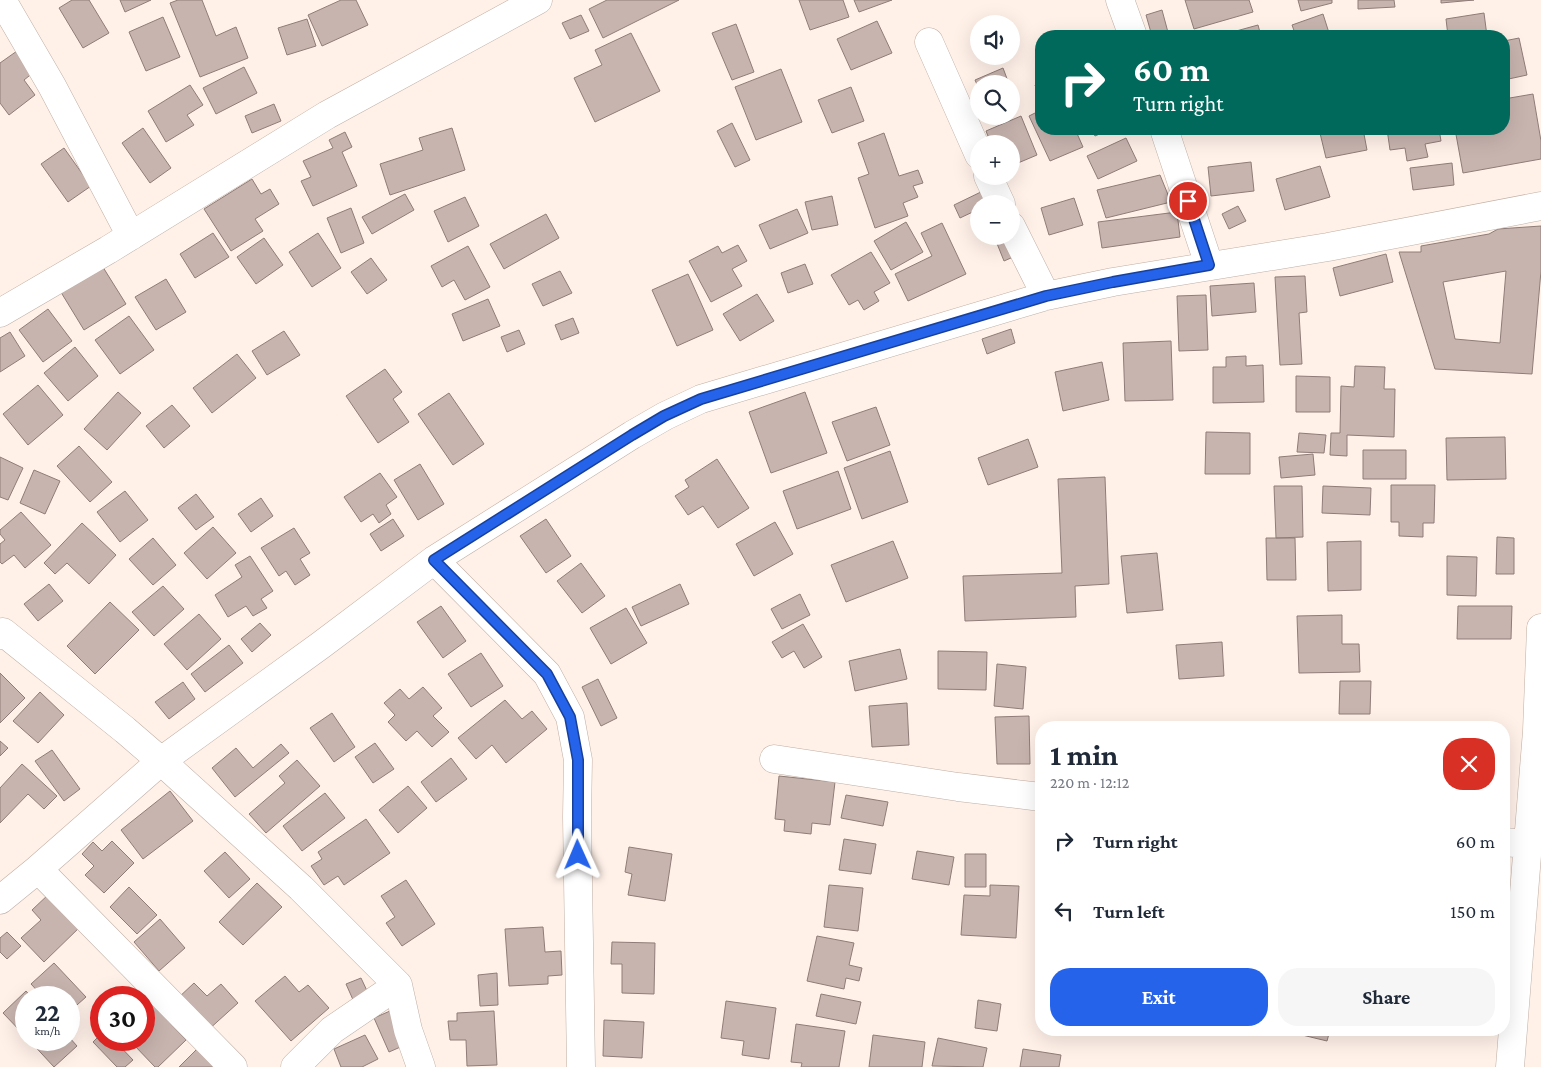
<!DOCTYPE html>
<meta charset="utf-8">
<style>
:root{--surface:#fff;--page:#f6f6f7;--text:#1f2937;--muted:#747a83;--accent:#2563eb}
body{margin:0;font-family:"Crimson Pro",serif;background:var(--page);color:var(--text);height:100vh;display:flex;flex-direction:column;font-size:19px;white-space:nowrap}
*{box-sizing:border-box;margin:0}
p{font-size:16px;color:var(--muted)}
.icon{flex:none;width:28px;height:28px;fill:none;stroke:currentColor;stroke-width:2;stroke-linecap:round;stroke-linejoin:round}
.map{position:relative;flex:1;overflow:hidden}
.panel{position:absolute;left:1035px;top:721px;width:475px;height:315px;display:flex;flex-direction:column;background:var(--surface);border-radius:20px;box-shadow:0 5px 20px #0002}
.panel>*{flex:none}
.hud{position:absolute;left:1035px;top:30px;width:475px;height:105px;border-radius:20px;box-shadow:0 5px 20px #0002;background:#00695c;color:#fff;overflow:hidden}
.buttons{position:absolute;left:970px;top:15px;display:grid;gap:10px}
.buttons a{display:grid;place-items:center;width:50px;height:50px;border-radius:50%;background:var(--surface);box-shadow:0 5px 20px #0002;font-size:25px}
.speed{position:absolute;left:15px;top:986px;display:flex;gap:10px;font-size:25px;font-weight:700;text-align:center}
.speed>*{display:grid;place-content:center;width:65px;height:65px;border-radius:50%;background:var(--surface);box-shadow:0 5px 20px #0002;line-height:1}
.speed small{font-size:12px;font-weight:400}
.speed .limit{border:8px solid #d22;background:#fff;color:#111}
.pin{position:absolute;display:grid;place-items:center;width:42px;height:42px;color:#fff;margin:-21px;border:2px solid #fff;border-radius:50%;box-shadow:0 1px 5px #0007}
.me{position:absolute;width:55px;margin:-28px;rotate:359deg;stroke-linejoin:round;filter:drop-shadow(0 0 4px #0008)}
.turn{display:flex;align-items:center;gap:18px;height:105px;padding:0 15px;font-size:22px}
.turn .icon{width:65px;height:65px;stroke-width:2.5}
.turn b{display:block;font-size:35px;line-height:42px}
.round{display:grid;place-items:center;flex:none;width:52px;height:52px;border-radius:20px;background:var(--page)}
.summary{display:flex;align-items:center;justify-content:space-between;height:85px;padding:0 15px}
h1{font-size:30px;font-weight:700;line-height:38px}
.cta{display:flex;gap:10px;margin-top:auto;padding:10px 15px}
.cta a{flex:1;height:58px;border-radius:20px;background:var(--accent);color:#fff;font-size:20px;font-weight:700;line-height:58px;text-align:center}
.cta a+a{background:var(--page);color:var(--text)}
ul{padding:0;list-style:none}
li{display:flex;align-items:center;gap:15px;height:70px;padding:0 15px}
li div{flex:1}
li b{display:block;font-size:19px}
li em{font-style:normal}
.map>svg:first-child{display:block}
.building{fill:#c8b4af;stroke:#8f7c78;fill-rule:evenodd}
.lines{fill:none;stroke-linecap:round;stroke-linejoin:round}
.street-casing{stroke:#c0afa5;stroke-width:29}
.street{stroke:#fff;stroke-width:28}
.route-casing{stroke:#184099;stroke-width:12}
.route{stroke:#2563eb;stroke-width:9}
</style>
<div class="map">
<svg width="1541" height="1067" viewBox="0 0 1541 1067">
<rect width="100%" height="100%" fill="#fff1e8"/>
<!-- building -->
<path class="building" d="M72,0H89L109,33L83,48L59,8Z
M120,0H151L125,12Z
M178,0H202L216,36L236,27L248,58L200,77L170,3Z
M341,0H356L368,25L322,46L308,15Z
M607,0H679L603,38L589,9Z
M799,0H843L849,17L810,30Z
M854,0H892L859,12Z
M1185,0H1249L1253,12L1194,29Z
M1298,0H1332V3L1301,11Z
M1358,0H1394L1395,7L1358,9Z
M1441,0H1474L1441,3Z
M1162,10L1169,36H1152L1146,15Z
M1484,13L1487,36H1448L1446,19Z
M1323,14L1330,36H1296L1292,25Z
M581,15L589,31L570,39L562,23Z
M163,17L180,57L146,71L129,32Z
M307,19L316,46L287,55L278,28Z
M877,21L892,53L851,70L837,39Z
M736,24L754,72L732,80L712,33Z
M1258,25L1261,36H1218Z
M631,33L660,91L595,122L574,78L602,65L595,50Z
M1519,38L1527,75L1504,80V41Z
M17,51L34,72L24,80L35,95L9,115L0,103V63Z
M244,67L257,93L216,114L203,88Z
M1003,68L1009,84H979V89L975,80Z
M781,69L802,122L756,140L735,87Z
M1041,82V95L1039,96L1035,85Z
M190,85L203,105L187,115L194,125L166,142L148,111Z
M851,87L864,121L832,133L818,100Z
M1011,88L1018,104L1011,107Z
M1533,94L1541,141V159L1463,173L1455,129H1484V131L1504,129V99Z
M274,104L281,121L252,133L245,116Z
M1041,110V129H1075L1083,147L1050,161L1029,116Z
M1021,116L1037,155L1018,163L1013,152L1011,153V144H991L986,131Z
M732,123L750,160L735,167L717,131Z
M143,128L171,168L150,183L122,143Z
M452,128L465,170L390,195L380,164L423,150L419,138Z
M1091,129H1111L1095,136Z
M1319,129H1363L1367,150L1326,158Z
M1387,129H1439L1441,141L1425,144L1428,157L1407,161L1405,148L1390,150Z
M345,132L352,147L342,152L357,186L313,206L301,181L311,177L303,161L333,148L329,140Z
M884,133L899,176L918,170L923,183L913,186L918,197L903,203L908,216L875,228L858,178L869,174L858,143Z
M1126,138L1137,161L1098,179L1087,156Z
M64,148L91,186L68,202L41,164Z
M1251,162L1254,191L1211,196L1208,167Z
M1452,163L1454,185L1413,190L1410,168Z
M1320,166L1330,197L1285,210L1276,179Z
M1160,175L1171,202L1106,218L1097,190Z
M252,179L261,194L270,189L279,204L255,219L263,231L231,251L204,209Z
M985,190L989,204H979V209L960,218L954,205Z
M405,194L414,210L372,234L362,217Z
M832,196L838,225L812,230L805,202Z
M465,197L479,226L448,242L434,211Z
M1074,198L1083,225L1049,235L1041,208Z
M1238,206L1246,221L1229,229L1222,214Z
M351,208L364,243L341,253L327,218Z
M797,209L808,233L770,249L759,225Z
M1177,212L1180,237L1102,248L1098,222Z
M546,214L559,238L504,269L490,244Z
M906,222L923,252L891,270L874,241Z
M942,223L966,274L908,301L895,274L932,256L921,233Z
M1541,226V271L1532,374L1435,369L1399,252H1421V246L1489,234L1498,229ZM1506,271L1500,343L1455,339L1443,282Z
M213,233L229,257L195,278L180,254Z
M318,233L341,268L312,287L289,252Z
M994,236H1011L1020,254L1004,261Z
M264,238L283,265L256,284L237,257Z
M738,245L747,261L732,269L742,286L711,302L689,261L718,246L722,253Z
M468,246L490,287L465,300L454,280L442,287L431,266Z
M871,252L890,283L874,292L879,301L864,310L858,300L849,305L831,275Z
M1386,254L1393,282L1340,296L1333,268Z
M371,258L387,280L367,294L351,272Z
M101,264L126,304L84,330L59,289Z
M805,264L813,284L788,293L781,273Z
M560,271L572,293L543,306L532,284Z
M688,274L713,330L677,346L652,290Z
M1305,276L1307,312L1299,313L1302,364L1280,365L1275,277Z
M166,279L186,312L156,330L135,297Z
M1254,283L1256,312L1212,316L1210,286Z
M757,294L774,321L740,341L723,314Z
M1206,295L1208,350L1179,351L1177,296Z
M488,299L500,326L463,341L452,314Z
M48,309L72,341L43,362L19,330Z
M129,316L154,350L120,374L95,340Z
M573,318L579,333L561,340L555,325Z
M1011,329L1015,343L987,354L982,339Z
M519,330L525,344L507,352L501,337Z
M284,331L300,355L267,375L252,351Z
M10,332L25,356L0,372V338Z
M1171,341L1173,400L1125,401L1123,343Z
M75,347L98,376L68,401L44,373Z
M237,354L256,378L212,413L193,388Z
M1246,356V366L1263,365L1264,402L1213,403V367H1226V357Z
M1102,362L1109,400L1063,411L1055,372Z
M1355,366L1385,367L1384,389H1395L1394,437L1347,435V456L1330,455L1331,433H1340L1341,386L1354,387Z
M385,369L402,392L393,399L409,422L378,443L346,396Z
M1296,376L1330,377V412H1296Z
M38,385L63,415L28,445L3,414Z
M118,392L141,413L107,450L84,429Z
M805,392L827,453L771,473L749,412Z
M449,393L484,444L453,465L418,414Z
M172,405L190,426L164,448L146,426Z
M876,407L890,445L847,461L832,422Z
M1206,432L1250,433V474H1205Z
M1299,433L1326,435L1324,453L1297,452Z
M1505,437L1506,479L1447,480L1446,438Z
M1028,439L1038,467L988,485L978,458Z
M79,446L112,482L90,502L57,466Z
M1363,450H1406V479H1363Z
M890,451L908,502L862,519L844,468Z
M1313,454L1315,475L1281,478L1279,457Z
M0,457L23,468L8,500L0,497Z
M717,459L749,508L718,528L703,506L688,515L675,496L689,487L685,480Z
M420,464L444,504L418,520L394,480Z
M34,470L60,481L45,514L20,503Z
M838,471L851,509L797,529L783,491Z
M380,473L397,497L386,505L391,514L379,523L373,514L361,522L344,497Z
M1105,477L1109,584L1075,586L1076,617L965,621L963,576L1062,573L1058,479Z
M1391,485H1435L1434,523H1423V537L1399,536V522H1391Z
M1274,486H1302L1303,537L1276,538Z
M1323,486L1371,488L1370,515L1322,513Z
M125,491L148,520L120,542L97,512Z
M196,494L214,517L196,530L178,508Z
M261,498L273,516L251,532L238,514Z
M21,512L51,545L25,568L14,555L2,564L0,562V544L5,540L0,534V530Z
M393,519L404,536L381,551L370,534Z
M546,519L571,556L546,573L520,536Z
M775,522L793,554L754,576L736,544Z
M82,523L116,555L89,584L67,563L55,574L44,563Z
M213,527L236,553L207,579L184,553Z
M294,528L310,553L300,559L310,575L295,585L286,571L279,576L261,548Z
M1497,537L1514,538V574H1496Z
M153,538L176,565L153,585L129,559Z
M1266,538H1295L1296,580H1267Z
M893,541L908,578L846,602L831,565Z
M1361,541V590L1328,591L1327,542Z
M1157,553L1163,610L1127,613L1121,556Z
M250,556L273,591L261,599L267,608L253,616L246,606L228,617L215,595L242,577L235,565Z
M1447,556L1477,557L1476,596L1447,595Z
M581,563L605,596L582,613L557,581Z
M49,584L63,601L38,621L24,604Z
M680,584L689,604L641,626L632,607Z
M163,586L184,609L154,636L132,612Z
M800,594L810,615L782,629L771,609Z
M110,602L139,630L95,674L67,646Z
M441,606L466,641L443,658L417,622Z
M1458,606H1512L1511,639H1457Z
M626,608L647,643L611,664L590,628Z
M199,614L221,639L187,670L164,644Z
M1342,615V644H1359L1360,672L1299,673L1297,616Z
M260,623L271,635L252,652L241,639Z
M803,624L822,657L804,668L794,651L782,658L772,642Z
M1222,642L1224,676L1179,679L1176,645Z
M229,645L243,663L205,692L191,674Z
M900,649L907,679L855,691L849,661Z
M938,651L987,652L986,690L938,689Z
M481,653L503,686L471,707L448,674Z
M997,664L1026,667L1023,709L994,706Z
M0,673L25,698L0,723Z
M598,679L617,718L601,726L582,687Z
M1340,681H1371L1370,714H1339Z
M183,682L195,699L169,719L155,702Z
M423,687L442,708L433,716L449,732L432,747L417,731L406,741L388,722L395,715L384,703L400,689L409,699Z
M40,692L64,715L38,743L13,721Z
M505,700L522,719L532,711L547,729L506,763L492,745L476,759L458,738Z
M907,703L909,745L872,747L869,706Z
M332,713L355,747L334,762L310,728Z
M1029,716L1030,764H997L995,717Z
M0,741L8,748L0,756Z
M375,743L394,769L373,783L355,757Z
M281,744L289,753L235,797L212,768L236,748L253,768Z
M52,750L80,789L64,801L35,761Z
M451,758L467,779L436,802L421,782Z
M297,760L320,786L266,833L249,814L285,783L279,776Z
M22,764L57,796L44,809L28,794L0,823V788Z
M779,776L835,782L830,825L812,823L811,834L784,831L785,820L775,819Z
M408,786L427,808L398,833L379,810Z
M170,791L193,821L143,859L121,830Z
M325,793L345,818L302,851L283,826Z
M846,795L888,802L883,826L841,818Z
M366,819L390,853L344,885L338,876L324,885L311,866L322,859L318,852Z
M844,839L876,844L871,874L839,870Z
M112,841L134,863L104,893L85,875L94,866L82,854L93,842L102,851Z
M629,847L672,854L665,901L628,895L632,874L625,872Z
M917,851L954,857L949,885L912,879Z
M225,852L250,879L229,898L204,871Z
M965,854H986V887H965Z
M406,880L435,924L402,946L386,923L395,917L381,896Z
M257,883L282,907L243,945L219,922Z
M829,885L863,888L858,931L824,927Z
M990,885L1019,886L1016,938L961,935L964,895L990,896Z
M129,887L157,915L137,934L110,907Z
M50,893L82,925L44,962L21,938L41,920L32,910Z
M160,919L185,948L159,971L134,942Z
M543,927L545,952L561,951L562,975L548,976V984L509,986L505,929Z
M7,932L21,946L7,959L0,952V938Z
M817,936L854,943L849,965L862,968L859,981L846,978L844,989L807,981Z
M612,942L655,943L654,994L622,993V964H611Z
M54,963L86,997L69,1012V998H44L31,984Z
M497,973L498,1005L480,1006L478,975Z
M285,976L299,992L308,985L329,1008L291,1041L255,1001Z
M361,978L369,995L354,1002L346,984Z
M194,983L207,996L221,984L238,1003L207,1031L177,999Z
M26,991L32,998H26V1037L3,1013Z
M821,994L861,1002L856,1024L816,1016Z
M978,1000L1001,1004L997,1031L975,1028Z
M726,1001L776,1008L769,1059L742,1055L744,1041L721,1038Z
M154,1006L186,1040L158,1067H155L134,1045L139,1040H144V1036L148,1032L144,1028V1015Z
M390,1011L405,1045L389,1052L374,1018Z
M494,1011L497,1065L467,1066L466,1040H450L448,1021H457V1013Z
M604,1020L644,1022L642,1058L603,1056Z
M796,1024L845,1031L839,1067H801L802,1063L791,1062Z
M1295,1030H1330L1327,1041L1294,1033Z
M101,1034V1040H114L133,1060L125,1067H117L93,1042Z
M365,1035L378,1059L362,1067H341L334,1049Z
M873,1035L925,1042L922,1067H869Z
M69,1037L77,1046L54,1067L29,1040H69Z
M938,1038L987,1048L983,1067L932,1066Z
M197,1049L215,1067H179Z
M1023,1049L1061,1055L1059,1067H1020Z"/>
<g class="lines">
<!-- street casing -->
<g class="street-casing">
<path id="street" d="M2,0L52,86L131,236
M1120,0L1133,36
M929,42L979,155
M1164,129L1209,265
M988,176L1001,204
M1011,226L1046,296
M0,313L108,250L327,115L538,0
M434,560L547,674L570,717L578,760L577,817L581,1067
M0,635L3,632L125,730L161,761L301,888L398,985L408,1030L421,1067
M774,759L958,787L1041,797
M1504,842L1527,844
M38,869L233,1067
M0,900L38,869L161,761L321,645L434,560L632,435L665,416L701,399L1046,296L1113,282L1328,247L1541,206
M295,1067L332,1030L398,985
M1510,1067L1537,731L1541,628"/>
</g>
<!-- street -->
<use href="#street" class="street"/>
</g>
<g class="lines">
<!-- route casing -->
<g class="route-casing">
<path id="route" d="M578,855V760L570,717L547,674L434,560L632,435L664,416L701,399L1046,296L1113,282L1209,265L1188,201"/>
</g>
<!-- route -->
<use href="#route" class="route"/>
</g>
</svg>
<div class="buttons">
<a><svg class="icon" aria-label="sound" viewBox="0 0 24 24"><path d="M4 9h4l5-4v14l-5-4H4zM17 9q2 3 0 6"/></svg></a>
<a><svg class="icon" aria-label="search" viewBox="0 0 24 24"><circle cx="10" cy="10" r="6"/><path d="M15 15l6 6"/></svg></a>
<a>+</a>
<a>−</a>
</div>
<div class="speed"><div>22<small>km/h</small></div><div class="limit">30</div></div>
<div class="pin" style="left:1188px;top:201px;background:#d93025"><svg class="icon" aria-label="arrive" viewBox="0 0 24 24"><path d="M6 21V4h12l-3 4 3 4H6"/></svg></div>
<svg class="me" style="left:578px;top:855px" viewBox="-20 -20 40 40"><path d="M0-17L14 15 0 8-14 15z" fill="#2563eb" stroke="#fff" stroke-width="4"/></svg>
<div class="hud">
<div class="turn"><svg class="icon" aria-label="right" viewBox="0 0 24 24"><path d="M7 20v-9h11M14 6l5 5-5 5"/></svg><div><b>60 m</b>Turn right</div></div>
</div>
<section class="panel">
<div class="summary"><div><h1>1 min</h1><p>220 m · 12:12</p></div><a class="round" style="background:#d93025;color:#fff"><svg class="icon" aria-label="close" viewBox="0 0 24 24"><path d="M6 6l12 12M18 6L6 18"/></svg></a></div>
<ul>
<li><svg class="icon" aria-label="right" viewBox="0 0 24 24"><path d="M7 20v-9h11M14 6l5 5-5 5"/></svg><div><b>Turn right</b></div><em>60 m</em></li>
<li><svg class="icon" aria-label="left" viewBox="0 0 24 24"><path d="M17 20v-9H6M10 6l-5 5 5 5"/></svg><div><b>Turn left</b></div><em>150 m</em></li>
</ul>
<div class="cta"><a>Exit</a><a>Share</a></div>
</section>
</div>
